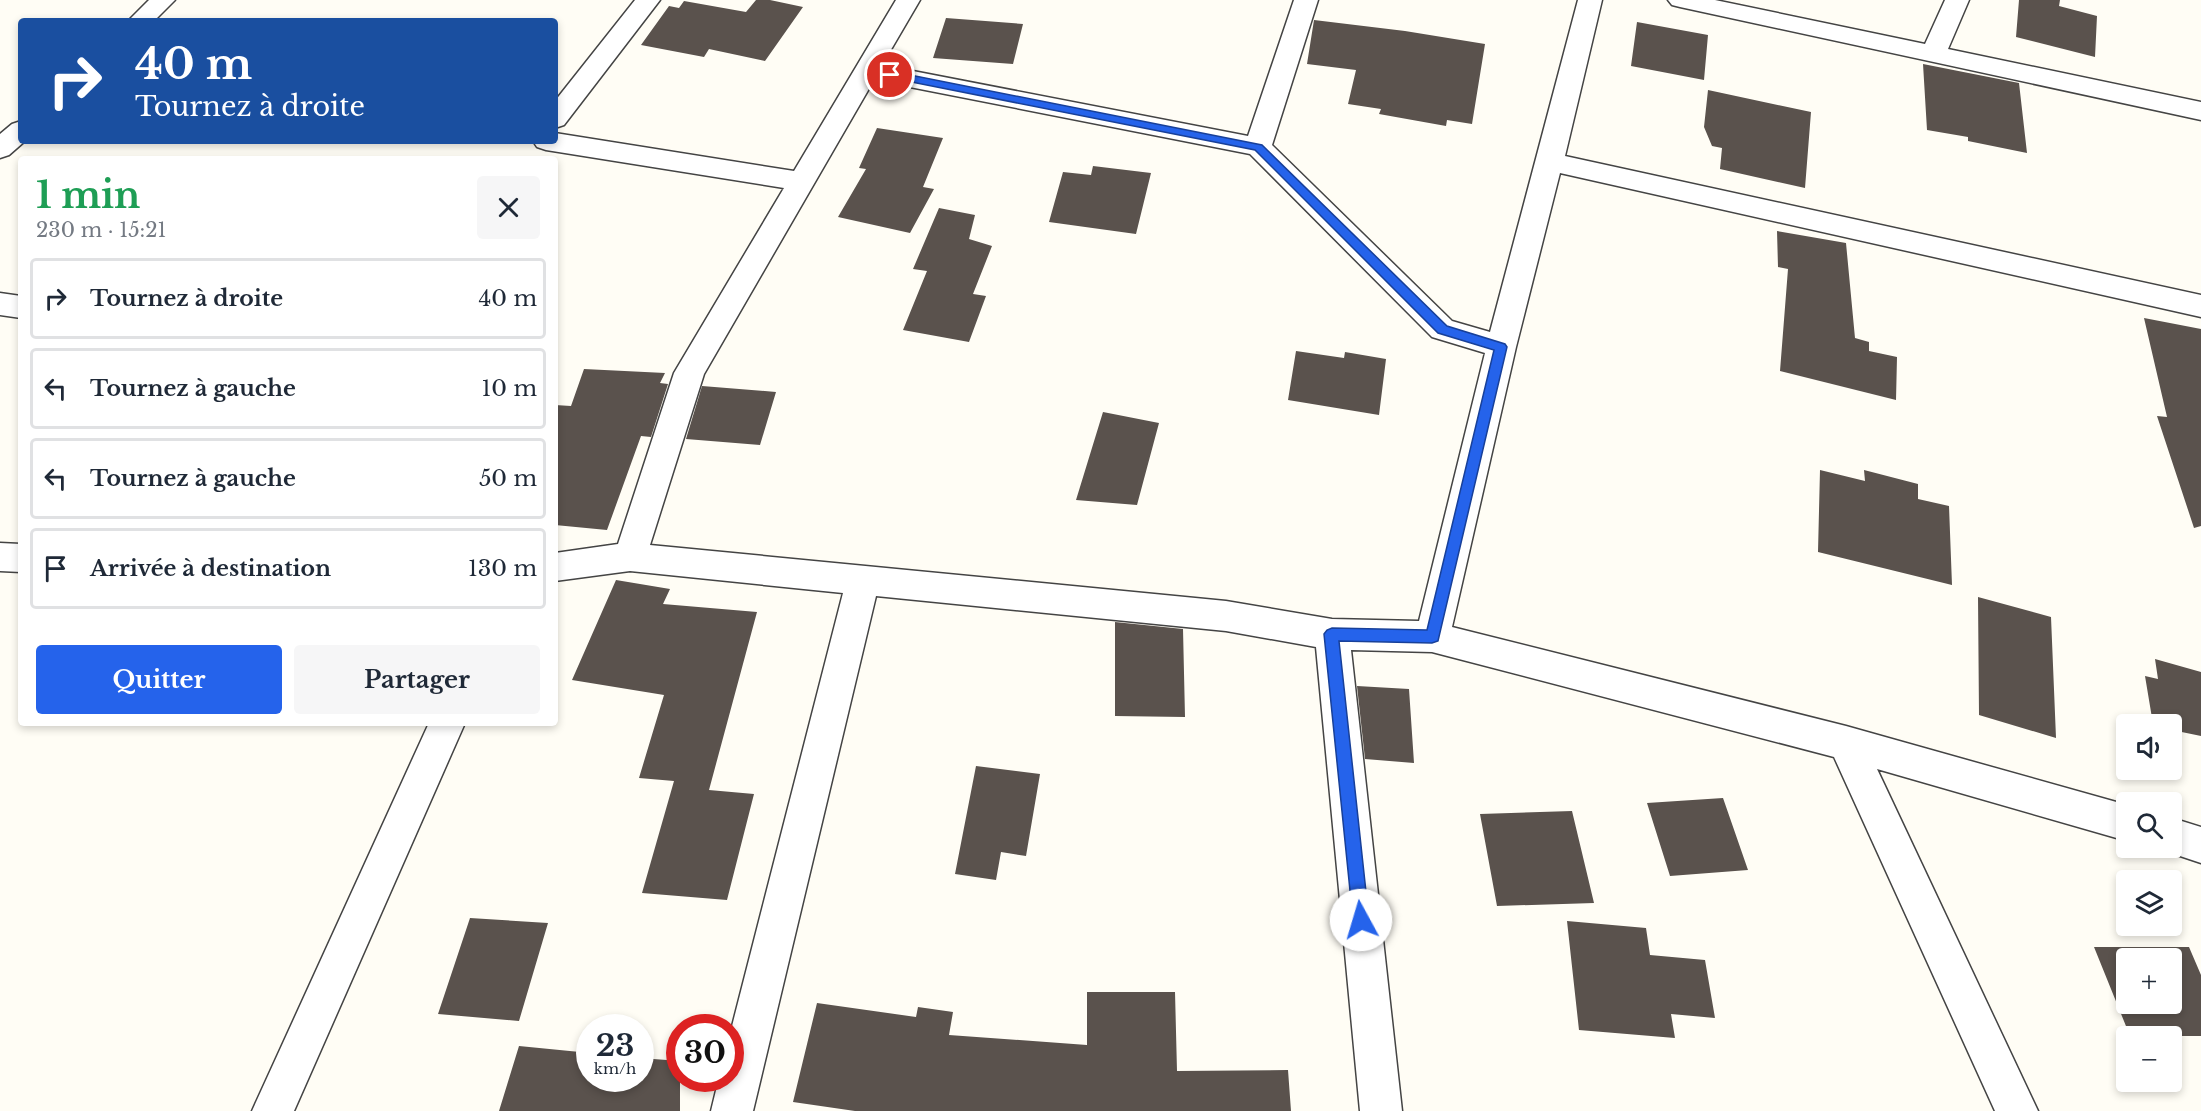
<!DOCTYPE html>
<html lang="fr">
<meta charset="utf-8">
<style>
:root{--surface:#fff;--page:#f6f6f7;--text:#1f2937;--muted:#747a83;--line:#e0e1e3;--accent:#2563eb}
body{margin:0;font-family:"Libre Baskerville",serif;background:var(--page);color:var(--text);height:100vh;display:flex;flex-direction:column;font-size:22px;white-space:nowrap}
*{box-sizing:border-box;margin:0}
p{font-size:20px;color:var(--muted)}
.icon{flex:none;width:33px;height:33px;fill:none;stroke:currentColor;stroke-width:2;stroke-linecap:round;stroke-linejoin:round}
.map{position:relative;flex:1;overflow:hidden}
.panel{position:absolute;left:18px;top:156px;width:540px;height:570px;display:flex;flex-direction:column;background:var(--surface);border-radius:6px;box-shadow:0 3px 9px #0003}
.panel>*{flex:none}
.guide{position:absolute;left:18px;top:18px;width:540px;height:126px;border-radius:6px;box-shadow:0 3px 9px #0003;background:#1a4fa0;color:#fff;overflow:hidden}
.controls{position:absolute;left:2116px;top:714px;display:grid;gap:12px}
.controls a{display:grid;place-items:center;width:66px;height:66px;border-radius:6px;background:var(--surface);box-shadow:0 3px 9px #0003;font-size:30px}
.speed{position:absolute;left:576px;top:1014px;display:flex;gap:12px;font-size:30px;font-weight:700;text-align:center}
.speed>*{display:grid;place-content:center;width:78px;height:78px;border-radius:50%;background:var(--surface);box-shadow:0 3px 9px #0003;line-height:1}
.speed small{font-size:15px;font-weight:400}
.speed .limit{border:9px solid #d22;background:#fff;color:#111}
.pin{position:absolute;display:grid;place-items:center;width:51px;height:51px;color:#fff;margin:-26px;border:3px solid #fff;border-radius:50%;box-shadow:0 2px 6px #0007}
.me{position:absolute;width:66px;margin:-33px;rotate:354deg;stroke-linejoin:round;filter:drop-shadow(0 0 4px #0008)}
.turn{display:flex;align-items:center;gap:21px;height:126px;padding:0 18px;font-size:27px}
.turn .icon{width:78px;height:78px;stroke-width:2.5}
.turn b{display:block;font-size:42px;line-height:51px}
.round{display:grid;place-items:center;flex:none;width:63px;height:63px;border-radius:6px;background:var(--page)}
.overview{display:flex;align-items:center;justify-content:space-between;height:102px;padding:0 18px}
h1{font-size:36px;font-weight:700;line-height:45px;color:#1e9e55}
.cta{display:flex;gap:12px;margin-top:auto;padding:12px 18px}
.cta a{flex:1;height:69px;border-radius:6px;background:var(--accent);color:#fff;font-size:24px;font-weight:700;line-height:69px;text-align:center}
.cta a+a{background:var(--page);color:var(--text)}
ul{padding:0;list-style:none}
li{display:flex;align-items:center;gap:18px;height:81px;margin:0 12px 9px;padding:0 6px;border:3px solid var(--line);border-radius:6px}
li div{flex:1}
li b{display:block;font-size:22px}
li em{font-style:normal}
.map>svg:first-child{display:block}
.building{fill:#5a524d;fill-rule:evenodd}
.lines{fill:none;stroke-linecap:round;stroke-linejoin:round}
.minor-casing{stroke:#444;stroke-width:3}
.minor{fill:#fff;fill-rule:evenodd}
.route{fill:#2563eb;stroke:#184099;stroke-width:1.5}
</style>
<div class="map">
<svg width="2201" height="1111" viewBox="0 0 2201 1111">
<rect width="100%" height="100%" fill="#fffdf5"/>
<!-- building -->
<path class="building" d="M756,0H770L803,7L765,61L709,49L704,57L641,45L669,6L679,8L684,1L746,12Z
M2019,0H2060L2059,6L2097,16L2095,57L2016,37Z
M946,18L1023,24L1013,64L933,58Z
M1314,20L1405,31L1485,44L1472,124L1447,120L1446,126L1379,114L1381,109L1348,104L1356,70L1307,64Z
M1637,22L1708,35L1704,80L1631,66Z
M1923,64L2019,83L2027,153L1968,141V137L1927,130Z
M1708,90L1811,112L1805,188L1720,169L1722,148L1712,146L1704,127Z
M877,128L943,138L923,187L934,189L910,233L838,217L866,169L859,168Z
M1093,166L1151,173L1136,234L1049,222L1063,172L1091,175Z
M939,208L975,215L969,239L992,246L973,294L986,296L969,342L903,330L927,271L913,269Z
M1777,231L1846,243L1855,338L1869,342V351L1897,357L1896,400L1780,371L1788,269L1778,267Z
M2144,318L2201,329V526L2194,528L2157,416L2167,417Z
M1296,351L1344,358L1345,352L1386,359L1379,415L1288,400Z
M584,369L665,373L660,383L668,384L651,437L641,436L607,530L555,525V405L571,406Z
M702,386L776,392L760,445L686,439Z
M1103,412L1159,423L1137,505L1076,500Z
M1820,470L1865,481L1864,470L1918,484V499L1949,506L1952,585L1818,552Z
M616,580L670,589L663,604L757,612L709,790L754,794L727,900L642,893L674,781L639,778L664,695L572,680Z
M1978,597L2051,617L2056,738L1979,715Z
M1115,622L1183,629L1185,717L1115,716Z
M2155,659L2201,672V736L2172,730V724H2153L2145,676L2158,679Z
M1357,686L1409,689L1414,763L1365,759Z
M976,766L1040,774L1026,856L1001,852L996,880L955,874Z
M1723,798L1748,870L1670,876L1647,803Z
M1572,811L1594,903L1497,906L1480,814Z
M470,918L548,923L519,1021L438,1014Z
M1567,921L1646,928L1650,955L1705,960L1715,1018L1671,1014L1675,1038L1579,1030Z
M2094,947H2189L2201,975V1036H2130ZM2127,958H2172V1004H2127Z
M1087,992H1175L1177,1071L1288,1070L1291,1111H855L793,1102L817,1003L916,1017L918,1007L953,1012L949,1035L1087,1045Z
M519,1046L590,1053V1078H640V1058L680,1061V1111H499Z"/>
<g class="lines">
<!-- minor casing -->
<g class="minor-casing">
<path id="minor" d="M149,0H175L154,21H128Z
M635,0H660L564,125L555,128V101Z
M896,0H920L882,65L1248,136L1294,0H1318L1272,145L1452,321L1490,332L1578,0H1602L1565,156L2201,295V317L1560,173L1516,347L1452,627L1846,726L2127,805V841L1877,769L2038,1111H1995L1834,757L1432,652L1351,650L1402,1111H1360L1316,647L1226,631L876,596L753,1111H711L719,1078H730V1034L843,593L630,571L555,581V553L618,544L674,373L784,188L546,150L537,147L533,141H555V133L794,171ZM874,80L1250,154L1432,337L1485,353L1419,621L1332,619L1226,601L650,545L704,374Z
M1668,0H1715L1925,44L1945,0H1969L1948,49L2201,102V120L1680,7L1672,5Z
M21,121V141H25L9,155L0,158V134L12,124Z
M0,293L21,296V318L0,315Z
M0,543L21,544V572L0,571Z
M429,723H465L294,1111H252Z
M2172,818L2201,827V863L2159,849L2172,848Z"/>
</g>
<!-- minor -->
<use href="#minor" class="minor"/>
</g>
<!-- route -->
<path class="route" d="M890,71L1262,145L1447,326L1505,344L1507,347L1438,641L1432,643L1339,641L1369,920L1367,926L1361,928L1355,926L1353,920L1324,634L1327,630L1332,628L1427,630L1494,350L1438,333L1255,150L886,77V72Z"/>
</svg>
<div class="controls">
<a><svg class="icon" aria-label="sound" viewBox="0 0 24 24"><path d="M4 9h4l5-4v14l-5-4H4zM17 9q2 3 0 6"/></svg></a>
<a><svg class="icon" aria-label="search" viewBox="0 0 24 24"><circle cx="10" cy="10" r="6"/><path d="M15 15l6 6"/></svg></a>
<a><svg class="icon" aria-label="layers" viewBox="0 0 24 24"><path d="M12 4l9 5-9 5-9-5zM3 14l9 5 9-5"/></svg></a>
<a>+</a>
<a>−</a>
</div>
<div class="speed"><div>23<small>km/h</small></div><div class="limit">30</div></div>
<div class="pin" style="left:890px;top:75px;background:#d93025"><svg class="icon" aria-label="arrive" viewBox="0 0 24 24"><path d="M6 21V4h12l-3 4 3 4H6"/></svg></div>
<svg class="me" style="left:1361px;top:920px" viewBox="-20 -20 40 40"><circle r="19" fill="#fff"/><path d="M0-13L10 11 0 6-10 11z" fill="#2563eb"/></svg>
<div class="guide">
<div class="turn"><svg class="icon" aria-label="right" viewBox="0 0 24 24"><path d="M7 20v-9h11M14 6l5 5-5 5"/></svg><div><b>40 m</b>Tournez à droite</div></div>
</div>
<section class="panel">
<div class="overview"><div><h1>1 min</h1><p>230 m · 15:21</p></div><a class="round"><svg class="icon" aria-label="close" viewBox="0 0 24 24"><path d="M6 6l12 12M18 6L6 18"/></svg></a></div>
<ul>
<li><svg class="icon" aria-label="right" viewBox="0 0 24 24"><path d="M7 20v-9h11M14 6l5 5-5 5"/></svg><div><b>Tournez à droite</b></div><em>40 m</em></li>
<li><svg class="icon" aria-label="left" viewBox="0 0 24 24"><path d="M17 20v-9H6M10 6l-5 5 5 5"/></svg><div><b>Tournez à gauche</b></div><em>10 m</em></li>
<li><svg class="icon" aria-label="left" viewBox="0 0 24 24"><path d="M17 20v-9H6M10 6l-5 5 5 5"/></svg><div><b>Tournez à gauche</b></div><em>50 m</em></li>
<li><svg class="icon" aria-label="arrive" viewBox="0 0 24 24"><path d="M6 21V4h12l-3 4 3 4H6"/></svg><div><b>Arrivée à destination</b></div><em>130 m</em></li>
</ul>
<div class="cta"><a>Quitter</a><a>Partager</a></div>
</section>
</div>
